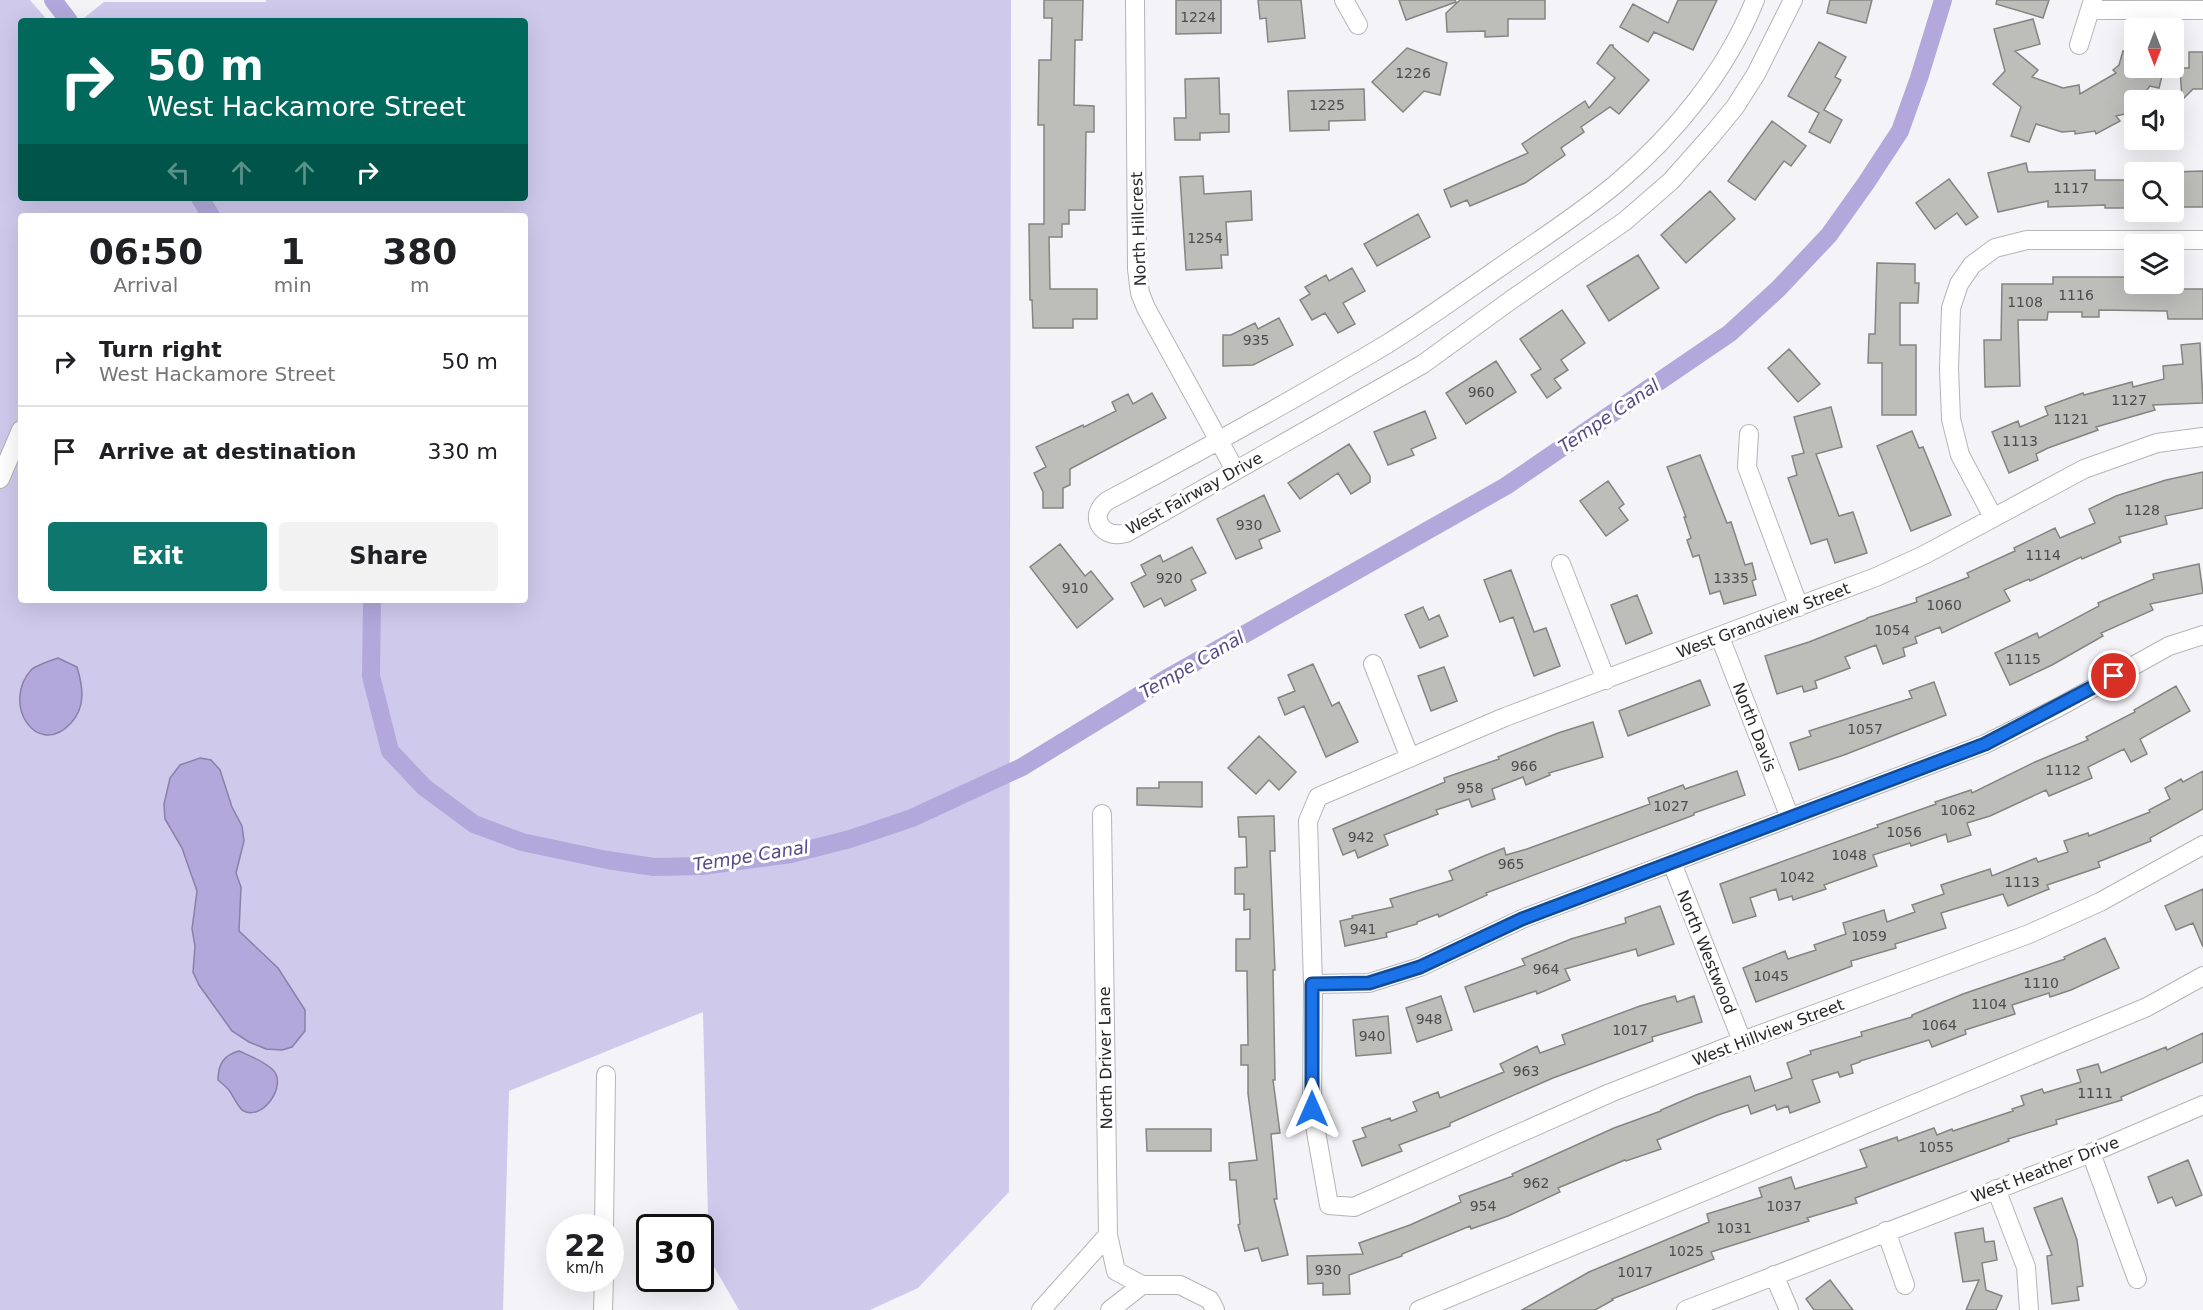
<!DOCTYPE html>
<style>
:root{--surface:#fff;--page:#f2f2f2;--text:#202124;--muted:#757577;--line:#e0e0e0;--accent:#0f766e}
body{margin:0;font-family:"DejaVu Sans",sans-serif;background:var(--page);color:var(--text);height:100vh;display:flex;flex-direction:column;font-size:22px;white-space:nowrap}
*{box-sizing:border-box;margin:0}
p{font-size:20px;color:var(--muted)}
.icon{flex:none;width:33px;height:33px;fill:none;stroke:currentColor;stroke-width:2;stroke-linecap:round;stroke-linejoin:round}
.map{position:relative;flex:1;overflow:hidden}
.panel{position:absolute;left:18px;top:213px;width:510px;height:390px;display:flex;flex-direction:column;background:var(--surface);border-radius:6px;box-shadow:0 6px 24px #0002}
.panel>*{flex:none}
.guide{position:absolute;left:18px;top:18px;width:510px;height:183px;border-radius:6px;box-shadow:0 6px 24px #0002;background:#00695c;color:#fff;overflow:hidden}
.needle{width:39px;rotate:180deg}
.tools{position:absolute;left:2124px;top:18px;display:grid;gap:12px}
.tools a{display:grid;place-items:center;width:60px;height:60px;border-radius:6px;background:var(--surface);box-shadow:0 6px 24px #0002;font-size:30px}
.speed{position:absolute;left:546px;top:1214px;display:flex;gap:12px;font-size:30px;font-weight:700;text-align:center}
.speed>*{display:grid;place-content:center;width:78px;height:78px;border-radius:50%;background:var(--surface);box-shadow:0 6px 24px #0002;line-height:1}
.speed small{font-size:15px;font-weight:400}
.speed .limit{border:3px solid #111;border-radius:9px;background:#fff;color:#111}
.pin{position:absolute;display:grid;place-items:center;width:51px;height:51px;color:#fff;margin:-26px;border:3px solid #fff;border-radius:50%;box-shadow:0 2px 6px #0007}
.me{position:absolute;width:66px;margin:-33px;rotate:0deg;stroke-linejoin:round;filter:drop-shadow(0 0 4px #0008)}
.turn{display:flex;align-items:center;gap:21px;height:126px;padding:0 30px;font-size:27px}
.turn .icon{width:78px;height:78px;stroke-width:2.5}
.turn b{display:block;font-size:42px;line-height:51px}
.lanes{display:flex;align-items:center;height:57px;padding:0 30px;background:#0003;justify-content:center;gap:30px;direction:ltr}
.lanes .off{opacity:.35}
.eta{display:flex;justify-content:space-evenly;align-items:center;height:102px;text-align:center}
.eta b{font-size:36px;font-weight:800;line-height:42px}
.primary-button{display:flex;gap:12px;margin-top:auto;padding:12px 30px}
.primary-button a{flex:1;height:69px;border-radius:6px;background:var(--accent);color:#fff;font-size:24px;font-weight:800;line-height:69px;text-align:center}
.primary-button a+a{background:var(--page);color:var(--text)}
ul{padding:0;list-style:none}
li{display:flex;align-items:center;gap:18px;height:90px;padding:0 30px;border-top:2px solid var(--line)}
li div{flex:1}
li b{display:block;font-size:22px}
li em{font-style:normal}
.map>svg:first-child{display:block}
.green{fill:#cfc9ec;fill-rule:evenodd}
.water{fill:#b2a8db;stroke:#8981a6;stroke-width:1.5}
.lines{fill:none;stroke-linecap:round;stroke-linejoin:round}
.canal{stroke:#b2a8db;stroke-width:18}
.building{fill:#bdbeba;stroke:#848581;stroke-width:1.5}
.minor-casing{stroke:#b5b4b8;stroke-width:20}
.minor{stroke:#fff;stroke-width:18}
.route-casing{stroke:#114b97;stroke-width:15}
.route{stroke:#1a73e8;stroke-width:10}
.labels{text-anchor:middle;stroke-width:6;stroke-linejoin:round;paint-order:stroke}
.number-label{font-size:14px;fill:#4d4d4d}
.street-label{font-size:16px;fill:#282729;stroke:#fff}
.water-label{font-size:18px;font-style:italic;fill:#584888;stroke:#fff}
</style>
<div class="map">
<svg width="2203" height="1310" viewBox="0 0 2203 1310">
<rect width="100%" height="100%" fill="#f4f3f7"/>
<!-- green -->
<path class="green" d="M0,0H30L48,21H21V198H525V21H80L104,2H266V0H1011L1009,1192L918,1288L870,1310H739L709,1258L703,1012L509,1091L503,1310H0ZM21,216H525V600H21Z"/>
<!-- water -->
<path class="water" d="M58,658L77,667C83,687 86,707 71,723C37,760 0,703 32,669C40,664 49,661 58,658Z
M200,758L211,760L220,770L232,807L242,826L244,841L236,873L241,887L239,931L278,968L305,1010V1031L292,1047L282,1050L266,1049L249,1042L232,1031L199,985L193,972L195,946L192,929L197,891L182,848L165,819L164,804L170,778L180,765Z
M239,1051C250,1056 264,1061 273,1070C288,1085 262,1123 242,1110C237,1105 233,1096 229,1090C226,1087 222,1083 218,1080C218,1064 224,1055 239,1051Z"/>
<g class="lines">
<!-- canal -->
<path class="canal" d="M53,0L69,21
M200,198L211,216
M372,600L371,676L390,751L424,787L474,824L522,842L607,860L654,867L702,866L791,854L850,839L912,818L1022,767L1169,677L1506,486L1730,333L1778,289L1829,235L1866,183L1900,131L1919,78L1943,0"/>
</g>
<!-- building -->
<path class="building" d="M1044,0H1083L1082,40H1075L1074,105L1094,106V132H1086L1085,210H1069V224H1062V237H1049L1050,289H1097V319H1073V328H1033L1032,300H1030L1029,224H1044V125H1038L1039,60H1051L1052,18H1044Z
M1176,0H1221V33L1176,34Z
M1258,0H1301L1305,38L1268,42L1266,18L1260,19Z
M1399,0H1455L1456,2L1406,20Z
M1460,0H1545V19H1508V36L1485,37V31L1447,32L1446,13Z
M1678,0H1717L1693,50L1654,32L1648,42L1620,27L1633,4L1668,23Z
M1830,0H1872L1866,23L1827,13Z
M1997,0H2049L2043,18L1996,4Z
M2033,19L2040,44L2015,51L2038,70L2032,77L2063,88L2079,85L2080,94L2116,73L2113,70L2119,65L2123,51L2134,55V68H2164L2159,88L2150,86L2139,100H2134V112L2116,116L2120,121L2096,134L2095,131L2075,134V131L2062,132L2036,124L2029,142L2011,136L2021,107L1993,84L2005,71L1994,29Z
M1819,42L1846,57L1835,77L1841,80L1824,110L1842,120L1830,143L1809,132L1819,113L1788,96Z
M1610,45H1613V47L1649,80L1619,114L1610,107L1581,127L1584,132L1561,148L1565,155L1525,183L1470,206L1467,200L1451,207L1444,190L1528,153L1522,144L1585,101L1589,108L1615,78L1597,63Z
M1407,48L1447,63L1440,95L1424,91L1403,112L1372,82Z
M2189,52H2203V89H2193L2182,100L2180,68H2189Z
M1219,78L1220,114H1229V132L1200,133V140H1175L1174,118H1186L1185,79Z
M1364,89L1365,120L1329,121V130L1290,131L1288,91Z
M1772,121L1806,146L1791,166L1784,161L1755,200L1728,181Z
M2026,163L2028,172L2095,170V180H2134V208H2105V205L2048,207V201L1998,212L1988,173Z
M2203,171V207H2174V172Z
M1203,176L1204,194L1251,191L1252,220L1226,222L1228,255H1221L1222,268L1186,270L1180,177Z
M1949,179L1978,217L1966,225L1957,213L1935,229L1916,203Z
M1710,191L1735,219L1686,263L1661,235Z
M1418,214L1430,237L1377,266L1364,244Z
M1638,255L1659,288L1609,321L1587,286Z
M1877,263L1915,264V283H1919L1918,303H1900V345H1916V415H1882V363H1868L1869,334H1875Z
M1352,268L1365,291L1343,303L1355,324L1338,333L1325,313L1312,320L1300,300L1310,294L1305,287L1326,275L1329,281Z
M2053,277H2134V284H2156V289H2203V319H2168L2167,311L2099,310V317H2082V312H2048L2047,320H2018L2020,386L1985,387L1984,340H2001L2002,284H2053Z
M1562,310L1585,343L1561,360L1568,370L1554,379L1561,388L1547,398L1531,375L1541,369L1520,339Z
M1279,318L1293,345L1253,365L1223,366V335H1231L1255,323L1258,329Z
M2200,343L2203,403L2153,405L2155,410L2096,427L2098,430L2048,448L2036,454L2038,460L2009,473L1992,432L2018,421L2020,427L2048,415L2045,407L2083,393L2084,395L2132,382L2133,387L2164,379L2163,366L2183,364L2181,345Z
M1789,349L1820,384L1798,402L1768,368Z
M1496,361L1516,392L1466,424L1446,393Z
M1152,393L1166,418L1070,469V485L1063,488V508H1043V492L1034,473L1046,467L1036,447L1083,425L1084,427L1116,411L1112,402L1128,394L1133,404Z
M1831,407L1842,447L1816,454L1839,516L1853,512L1867,553L1835,563L1827,539L1811,544L1788,478L1797,475L1792,456L1804,453L1794,417Z
M1425,411L1436,438L1411,449L1414,455L1388,465L1374,432Z
M1912,431L1919,448L1923,447L1951,515L1911,531L1877,446Z
M1349,444L1370,476V482L1351,494L1338,473L1300,499L1288,483Z
M1700,455L1727,523L1731,522L1745,565L1752,563L1756,579L1752,581L1756,595L1724,604L1720,591L1710,594L1699,555L1693,557L1687,540L1691,538L1684,517H1686L1667,467Z
M2203,472V508L2165,516L2167,524L2119,537L2121,542L2082,559L2081,557L2030,581L2029,579L2004,590L2010,601L1942,633L1940,627L1915,637L1917,643L1903,648L1905,656L1883,664L1876,645L1845,657L1850,668L1815,681L1817,688L1804,692L1802,686L1777,694L1765,656L1809,642L1867,619V618L1917,602L1916,598L1969,577L1967,573L2015,551L2014,548L2055,528L2060,538L2095,523L2089,509L2116,496L2166,480Z
M1608,481L1624,504L1619,508L1628,520L1606,536L1580,501Z
M1264,495L1280,531L1259,540L1262,548L1236,559L1217,519Z
M1060,544L1085,576L1091,571L1113,599L1077,628L1030,567Z
M1192,547L1206,573L1191,580L1196,590L1165,606L1161,598L1144,607L1131,583L1146,575L1141,565L1160,555L1163,562Z
M2199,564L2203,593L2150,604L2153,610L2101,633L2103,636L2052,665L2010,685L1995,653L2037,633L2039,638L2099,606L2098,603L2154,579L2153,574Z
M1511,570L1534,632L1546,628L1560,666L1534,676L1513,617L1500,622L1484,580Z
M1637,595L1652,633L1626,644L1611,605Z
M1423,607L1429,620L1439,615L1448,636L1420,648L1405,615Z
M1313,664L1332,706L1339,702L1358,742L1326,757L1304,706L1285,715L1278,698L1295,691L1288,675Z
M1444,667L1457,701L1431,711L1418,676Z
M1700,680L1710,705L1628,736L1619,711Z
M1934,682L1946,715L1844,755L1799,770L1790,743L1811,736L1809,731L1912,698L1909,691Z
M2176,686L2190,711L2140,739L2147,754L2131,762L2124,749L2088,767L2092,778L2049,796L2046,790L1990,816L1967,823L1971,835L1948,842L1946,834L1911,846L1910,843L1873,855L1877,866L1824,885L1826,889L1793,900L1792,896L1779,900L1776,889L1750,898L1756,916L1733,923L1720,884L1878,827L1877,825L1936,804L1935,802L1971,790L1972,793L2035,762L2088,740L2086,737L2135,712L2134,710Z
M1593,722L1603,757L1549,773L1550,775L1526,785L1523,777L1492,789L1495,799L1472,807L1469,799L1436,810L1438,814L1384,835L1388,845L1358,858L1355,850L1343,855L1333,829L1445,782L1444,778L1499,759L1498,757L1558,733Z
M1259,736L1296,772L1279,790L1269,780L1256,794L1228,768Z
M1737,771L1745,795L1694,813V815L1486,893L1487,895L1439,917L1438,914L1417,922V924L1386,933L1387,937L1345,946L1340,921L1353,918L1352,916L1393,907L1390,899L1453,880L1449,871L1484,856L1504,848L1506,855L1527,849L1650,804L1648,798L1683,785L1685,789Z
M2203,771V809L2150,838L2151,841L2098,862L2100,867L2047,885L2049,889L2008,906L2003,894L1941,913L1946,928L1895,944L1896,948L1851,961L1852,966L1756,1002L1743,968L1785,951L1788,959L1816,950L1814,945L1846,934L1843,923L1884,910L1887,922L1915,912L1912,905L1944,894L1941,885L1990,869L1992,876L2036,858L2038,862L2068,852L2064,841L2088,833L2089,836L2150,812L2149,810L2170,799L2165,788L2181,779L2183,782Z
M1159,782H1202V807L1137,805V788H1159Z
M1274,816L1275,851H1270L1275,970H1273L1275,1080H1273L1280,1133L1271,1134L1277,1199H1274L1288,1255L1262,1261L1258,1248L1245,1251L1238,1225L1240,1224L1236,1180H1230L1229,1163L1257,1160L1248,1094V1065H1241V1045H1248L1247,971H1236V939H1250V909L1244,910V894H1235V868L1247,867L1246,837H1239L1238,817Z
M2203,889V947L2193,923L2176,930L2165,906Z
M1660,906L1674,944L1638,956L1636,949L1565,969L1570,980L1537,994L1536,991L1474,1012L1465,987L1525,965L1522,959L1571,939L1626,923L1625,918Z
M2105,938L2119,968L2071,990L2050,997L2049,993L2012,1005L2015,1014L1965,1030L1966,1034L1932,1047L1929,1040L1860,1061V1062L1851,1065L1853,1073L1840,1077L1838,1072L1812,1080L1820,1102L1790,1113L1788,1106L1777,1110L1775,1105L1751,1114L1748,1105L1718,1115L1657,1140L1661,1149L1626,1161L1625,1160L1558,1188L1560,1192L1508,1216L1471,1229L1470,1226L1402,1254V1256L1349,1275L1350,1294L1323,1295V1283L1308,1284L1307,1256L1363,1254L1359,1243L1410,1225L1461,1202L1459,1196L1513,1176L1512,1174L1614,1128L1661,1111V1110L1696,1095L1750,1076L1755,1091L1792,1078L1787,1063L1811,1054L1810,1051L1862,1036L1861,1032L1912,1017V1015L1963,994L2065,959L2064,957Z
M1441,996L1452,1030L1417,1042L1406,1008Z
M1675,996L1677,1002L1694,996L1702,1022L1652,1037L1653,1041L1553,1078L1450,1123V1126L1399,1145L1402,1151L1362,1166L1353,1141L1366,1137L1362,1128L1390,1118L1391,1121L1417,1111L1413,1102L1438,1092L1440,1098L1504,1072L1500,1064L1537,1046L1540,1053L1565,1044L1562,1035L1640,1006Z
M1388,1016L1391,1053L1356,1056L1353,1020Z
M2203,1033V1062L2121,1097L2122,1100L2056,1120L2057,1124L2008,1139L2009,1141L1855,1198L1857,1203L1807,1218L1809,1221L1711,1252L1714,1259L1612,1299L1613,1300L1595,1310H1522L1589,1272L1709,1222L1707,1214L1762,1197L1759,1188L1791,1177L1795,1189L1867,1167L1860,1150L1897,1137L1898,1141L1934,1128L1937,1135L1952,1129L1953,1131L2013,1111L2012,1109L2024,1105L2021,1096L2042,1089L2044,1093L2081,1082L2077,1070L2098,1064L2101,1073L2166,1047L2167,1050Z
M1146,1129H1211V1151H1147Z
M2188,1160L2202,1195L2176,1206L2172,1197L2158,1203L2148,1177Z
M2062,1198L2077,1240L2083,1286L2077,1287L2079,1300L2052,1304L2047,1256L2052,1255L2034,1208Z
M1983,1228L1985,1242L1994,1241L1997,1260L1982,1263L1986,1290L2002,1296L1996,1310H1966L1979,1280L1963,1282L1955,1233Z
M1830,1280L1853,1310H1814L1806,1299Z"/>
<g class="lines">
<!-- minor casing -->
<g class="minor-casing">
<path id="minor" d="M1135,0L1137,269L1140,293L1146,308L1235,470
M1344,0L1358,25
M1755,0C1727,70 1675,134 1617,183C1579,215 1536,242 1496,270C1460,295 1424,321 1387,344C1295,399 1201,451 1107,501C1087,517 1103,540 1126,533L1423,364L1511,300L1625,221L1671,181L1712,135L1735,107L1756,74L1793,0
M2090,10H2203
M2079,45L2093,0
M1749,434L1747,467L1799,607
M2203,437L2157,443L2084,469L1924,555L1876,577L1505,717L1318,797L1308,821L1313,984L1312,1109L1329,1205L1354,1207L1610,1093L1742,1041L2029,934L2100,902L2203,845
M0,479L21,430
M1993,517L1960,455L1951,419L1949,369L1951,308L1959,284L1972,265L1995,248L2027,240H2203
M1561,564L1606,680
M1720,637L1790,818
M1373,664L1410,758
M1102,814L1108,1235L1116,1271L1142,1285
M1672,863L1742,1041
M1313,984L1369,983L1420,967L1522,919L1985,744L2059,707L2169,646L2203,635
M2091,1153L2137,1279
M1996,1189L2026,1267L2029,1310
M604,1227L606,1075
M1886,1231L1905,1285
M1774,1275L1789,1310
M603,1310L604,1278
M1041,1310L1108,1235
M1110,1310L1142,1285H1180L1210,1300L1215,1310
M1419,1310L2147,1007L2203,976
M1686,1310L2091,1153L2203,1105"/>
</g>
<!-- minor -->
<use href="#minor" class="minor"/>
</g>
<g class="lines">
<!-- route casing -->
<g class="route-casing">
<path id="route" d="M1312,1109V984L1369,983L1420,967L1522,919L1985,744L2114,676"/>
</g>
<!-- route -->
<use href="#route" class="route"/>
</g>
<g class="labels">
<!-- number labels -->
<g class="number-label">
<text x="1198" y="22">1224</text>
<text x="1413" y="78">1226</text>
<text x="1327" y="110">1225</text>
<text x="2071" y="193">1117</text>
<text x="1205" y="243">1254</text>
<text x="2076" y="300">1116</text>
<text x="2025" y="307">1108</text>
<text x="1256" y="345">935</text>
<text x="1481" y="397">960</text>
<text x="2129" y="405">1127</text>
<text x="2071" y="424">1121</text>
<text x="2020" y="446">1113</text>
<text x="2142" y="515">1128</text>
<text x="1249" y="530">930</text>
<text x="2043" y="560">1114</text>
<text x="1169" y="583">920</text>
<text x="1731" y="583">1335</text>
<text x="1075" y="593">910</text>
<text x="1944" y="610">1060</text>
<text x="1892" y="635">1054</text>
<text x="2023" y="664">1115</text>
<text x="1865" y="734">1057</text>
<text x="1524" y="771">966</text>
<text x="2063" y="775">1112</text>
<text x="1470" y="793">958</text>
<text x="1671" y="811">1027</text>
<text x="1958" y="815">1062</text>
<text x="1904" y="837">1056</text>
<text x="1361" y="842">942</text>
<text x="1849" y="860">1048</text>
<text x="1511" y="869">965</text>
<text x="1797" y="882">1042</text>
<text x="2022" y="887">1113</text>
<text x="1363" y="934">941</text>
<text x="1869" y="941">1059</text>
<text x="1546" y="974">964</text>
<text x="1771" y="981">1045</text>
<text x="2041" y="988">1110</text>
<text x="1989" y="1009">1104</text>
<text x="1429" y="1024">948</text>
<text x="1939" y="1030">1064</text>
<text x="1630" y="1035">1017</text>
<text x="1372" y="1041">940</text>
<text x="1526" y="1076">963</text>
<text x="2095" y="1098">1111</text>
<text x="1936" y="1152">1055</text>
<text x="1536" y="1188">962</text>
<text x="1483" y="1211">954</text>
<text x="1784" y="1211">1037</text>
<text x="1734" y="1233">1031</text>
<text x="1686" y="1256">1025</text>
<text x="1328" y="1275">930</text>
<text x="1635" y="1277">1017</text>
</g>
<!-- street labels -->
<g class="street-label">
<text transform="translate(1138 229) rotate(-92)" y="6">North Hillcrest</text>
<text transform="translate(1194 493) rotate(-29)" y="6">West Fairway Drive</text>
<text transform="translate(1763 620) rotate(-21)" y="6">West Grandview Street</text>
<text transform="translate(1755 727) rotate(69)" y="6">North Davis</text>
<text transform="translate(1707 952) rotate(68)" y="6">North Westwood</text>
<text transform="translate(1768 1032) rotate(-21)" y="6">West Hillview Street</text>
<text transform="translate(1105 1058) rotate(-91)" y="6">North Driver Lane</text>
<text transform="translate(2045 1169) rotate(-21)" y="6">West Heather Drive</text>
</g>
<!-- water labels -->
<g class="water-label">
<text transform="translate(1609 416) rotate(-34)" y="6">Tempe Canal</text>
<text transform="translate(1192 665) rotate(-30)" y="6">Tempe Canal</text>
<text transform="translate(751 856) rotate(-9)" y="6">Tempe Canal</text>
</g>
</g>
</svg>
<div class="tools">
<a><svg class="needle" viewBox="-14 -14 28 28"><path d="M0-13l5 13h-10z" fill="#e53935"/><path d="M0 13l5-13h-10z" fill="#757577"/></svg></a>
<a><svg class="icon" aria-label="sound" viewBox="0 0 24 24"><path d="M4 9h4l5-4v14l-5-4H4zM17 9q2 3 0 6"/></svg></a>
<a><svg class="icon" aria-label="search" viewBox="0 0 24 24"><circle cx="10" cy="10" r="6"/><path d="M15 15l6 6"/></svg></a>
<a><svg class="icon" aria-label="layers" viewBox="0 0 24 24"><path d="M12 4l9 5-9 5-9-5zM3 14l9 5 9-5"/></svg></a>
</div>
<div class="speed"><div>22<small>km/h</small></div><div class="limit">30</div></div>
<div class="pin" style="left:2114px;top:676px;background:#d93025"><svg class="icon" aria-label="arrive" viewBox="0 0 24 24"><path d="M6 21V4h12l-3 4 3 4H6"/></svg></div>
<svg class="me" style="left:1312px;top:1109px" viewBox="-20 -20 40 40"><path d="M0-17L14 15 0 8-14 15z" fill="#1a73e8" stroke="#fff" stroke-width="4"/></svg>
<div class="guide">
<div class="turn"><svg class="icon" aria-label="right" viewBox="0 0 24 24"><path d="M7 20v-9h11M14 6l5 5-5 5"/></svg><div><b>50 m</b>West Hackamore Street</div></div>
<div class="lanes"><svg class="icon off" aria-label="left" viewBox="0 0 24 24"><path d="M17 20v-9H6M10 6l-5 5 5 5"/></svg><svg class="icon off" aria-label="ahead" viewBox="0 0 24 24"><path d="M12 20V5M6 11l6-6 6 6"/></svg><svg class="icon off" aria-label="ahead" viewBox="0 0 24 24"><path d="M12 20V5M6 11l6-6 6 6"/></svg><svg class="icon" aria-label="right" viewBox="0 0 24 24"><path d="M7 20v-9h11M14 6l5 5-5 5"/></svg></div>
</div>
<section class="panel">
<div class="eta">
<div><b>06:50</b><p>Arrival</p></div>
<div><b>1</b><p>min</p></div>
<div><b>380</b><p>m</p></div>
</div>
<ul>
<li><svg class="icon" aria-label="right" viewBox="0 0 24 24"><path d="M7 20v-9h11M14 6l5 5-5 5"/></svg><div><b>Turn right</b><p>West Hackamore Street</p></div><em>50 m</em></li>
<li><svg class="icon" aria-label="arrive" viewBox="0 0 24 24"><path d="M6 21V4h12l-3 4 3 4H6"/></svg><div><b>Arrive at destination</b></div><em>330 m</em></li>
</ul>
<div class="primary-button"><a>Exit</a><a>Share</a></div>
</section>
</div>
